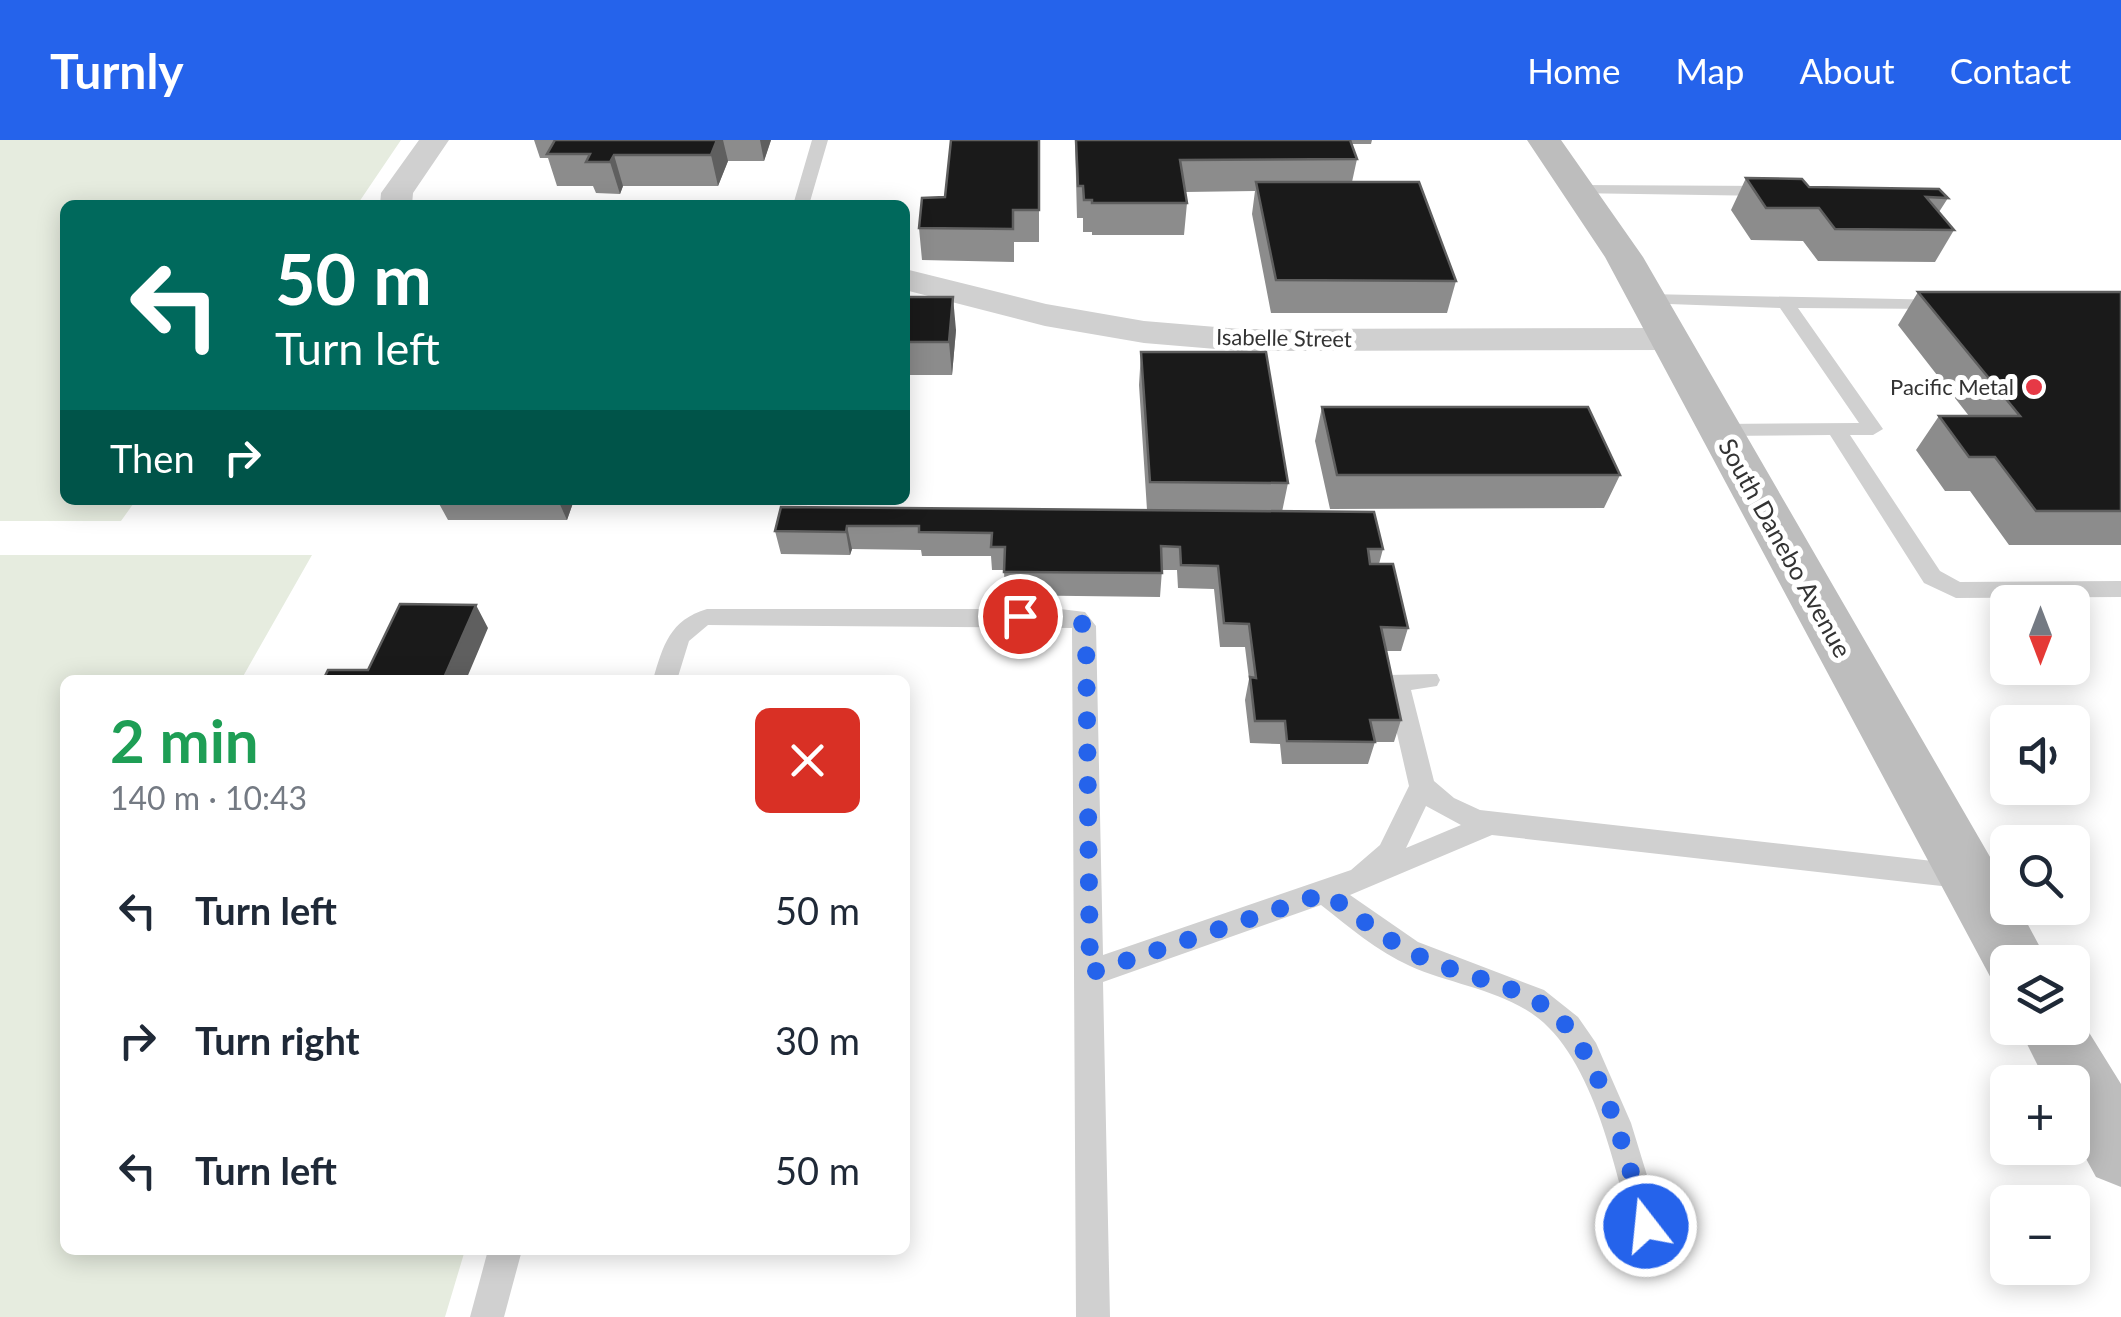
<!DOCTYPE html>
<meta charset="utf-8">
<style>
:root{--surface:#fff;--page:#f6f6f7;--text:#1f2937;--muted:#747a83;--accent:#2563eb}
body{margin:0;font-family:Lato,sans-serif;background:var(--page);color:var(--text);height:100vh;display:flex;flex-direction:column;font-size:38px;white-space:nowrap}
*{box-sizing:border-box;margin:0}
p{font-size:32px;color:var(--muted)}
.icon{flex:none;width:55px;height:55px;fill:none;stroke:currentColor;stroke-width:2;stroke-linecap:round;stroke-linejoin:round}
.map{position:relative;flex:1;overflow:hidden}
.details{position:absolute;left:60px;top:535px;width:850px;height:580px;display:flex;flex-direction:column;background:var(--surface);border-radius:15px;box-shadow:0 5px 25px #0003}
.details>*{flex:none}
.banner{position:absolute;left:60px;top:60px;width:850px;height:305px;border-radius:15px;box-shadow:0 5px 25px #0003;background:#00695c;color:#fff;overflow:hidden}
.needle{width:65px;rotate:180deg}
.fabs{position:absolute;left:1990px;top:445px;display:grid;gap:20px}
.fabs a{display:grid;place-items:center;width:100px;height:100px;border-radius:15px;background:var(--surface);box-shadow:0 5px 25px #0003;font-size:50px}
.pin{position:absolute;display:grid;place-items:center;width:85px;height:85px;color:#fff;margin:-42px;border:5px solid #fff;border-radius:50%;box-shadow:0 2px 10px #0007}
.me{position:absolute;width:110px;margin:-55px;rotate:344deg;stroke-linejoin:round;filter:drop-shadow(0 0 8px #0008)}
.turn{display:flex;align-items:center;gap:35px;height:210px;padding:0 50px;font-size:45px}
.turn .icon{width:130px;height:130px;stroke-width:2.5}
.turn b{display:block;font-size:70px;line-height:85px}
.then{display:flex;align-items:center;height:95px;padding:0 50px;background:#0003;gap:20px;font-size:38px}
.round{display:grid;place-items:center;flex:none;width:105px;height:105px;border-radius:15px;background:var(--page)}
.summary{display:flex;align-items:center;justify-content:space-between;height:170px;padding:0 50px}
h1{font-size:60px;font-weight:700;line-height:75px;color:#1e9e55}
ul{padding:0;list-style:none}
li{display:flex;align-items:center;gap:30px;height:130px;padding:0 50px}
li div{flex:1}
li b{display:block;font-size:38px}
li em{font-style:normal}
header{display:flex;align-items:center;gap:60px;box-sizing:border-box;height:140px;padding:0 50px;background:var(--accent);color:#fff}
header strong{font-size:48px}
nav{display:flex;gap:55px;margin-inline-start:auto;font-size:35px}
.map>svg:first-child{display:block}
.green{fill:#e6ecdf}
.lines{fill:none;stroke-linecap:round;stroke-linejoin:round}
.lane{fill:#d0d0d0;fill-rule:evenodd}
.street{fill:#d0d0d0;fill-rule:evenodd}
.secondary{fill:#bdbdbd;fill-rule:evenodd}
.wall{fill:#8c8c8c}
.shaded-wall{fill:#5f5f5f}
.building{fill:#1a1a1a;stroke:#5f5f5f;stroke-width:2.5}
.route{stroke:#2563eb;stroke-width:18;stroke-dasharray:0 32.4}
.poi-dot{fill:#e63946;stroke:#fff;stroke-width:4}
.labels{text-anchor:middle;stroke-width:10;stroke-linejoin:round;paint-order:stroke}
.far-street-label{font-size:22px;fill:#333;stroke:#fff}
.far-poi-label{font-size:22px;fill:#333;stroke:#fff;text-anchor:end}
.street-label{font-size:25px;fill:#333;stroke:#fff}
</style>
<header>
<strong>Turnly</strong>
<nav><a>Home</a><a>Map</a><a>About</a><a>Contact</a></nav>
</header>
<div class="map">
<svg width="2121" height="1177" viewBox="0 0 2121 1177">
<rect width="100%" height="100%" fill="#fff"/>
<!-- green -->
<path class="green" d="M0,0H401L357,65H65V360H136L121,381H0Z
M0,415H312L241,540H65V1110H465L445,1177H0Z"/>
<g class="lines">
<!-- lane -->
<path class="lane" d="M812,0H828L809,65H793Z
M1578,45L1770,46L1778,51L1770,56L1572,53V47Z
M1647,154L1947,160V168L1941,169L1798,168L1883,289L1873,295H1850L1940,431L1960,442L2121,441V457L1956,458L1924,443L1830,295L1719,296L1709,290L1719,284L1859,283L1780,168L1641,163L1638,159Z
M707,469H1060L1085,472L1096,486L1103,815L1351,730L1380,705L1409,646L1385,541L1388,535L1437,534L1440,540L1437,546L1411,550L1434,641L1454,658L1480,670L1968,725L1978,729L1982,737L1978,745L1968,749L1492,695L1350,755L1418,802L1544,850L1578,877L1596,903L1631,983L1672,1117L1667,1129L1655,1134L1643,1129L1638,1117C1619,1046 1598,925 1538,878C1502,850 1450,844 1410,826C1377,811 1349,787 1321,765L1103,842L1110,1177H1076L1072,488L708,485L689,501L677,540H653C663,505 670,480 707,469ZM1426,666L1461,685L1406,708Z
M488,1110H522L504,1177H470Z"/>
<!-- street -->
<path class="street" d="M419,0H449L413,53L412,65H380L381,53Z
M905,129L1046,164L1144,181L1240,189L1668,188L1681,191L1686,199L1681,207L1668,210L1240,211L1144,203L1045,186L905,150Z"/>
<!-- secondary -->
<path class="secondary" d="M1527,0H1561L1643,117L2008,748V768H2019L2048,822H2008V847L1993,842L1605,117Z
M2072,865L2121,944V1047L2096,1037L2072,993V942H2046L2019,888H2072Z"/>
</g>
<!-- wall -->
<path class="wall" d="M534,0H771L764,21H728L718,46H623L620,54L596,53L593,46H557L548,18H540Z
M1039,0V102H1014V122L922,120L919,88L945,57Z
M1075,0H1372L1371,4H1352L1357,19L1352,42L1456,141L1447,173H1271L1252,74L1255,51L1185,52L1187,63L1184,95H1092V92H1083V78H1077Z
M1746,38L1809,47L1948,58L1939,72L1954,90L1935,122L1818,121L1803,101L1751,100L1731,70Z
M1918,152H2121V405H2009L1970,351H1945L1916,310L1939,276H1969L1898,185Z
M905,157L956,190L952,235H905Z
M1141,212L1288,343L1282,372L1383,409L1379,424L1408,488L1401,511H1386L1401,580L1394,602H1375L1368,624H1282L1280,604L1250,603L1245,560L1249,539L1245,507H1220L1214,449L1178,448L1177,430H1162L1160,457L1005,455L1004,430H992L991,416H922L921,410L852,409L850,415L781,414L775,391L781,367L1147,370L1139,245Z
M1322,267L1620,335L1604,368L1330,369L1315,301Z
M437,360H574L567,380H448Z"/>
<!-- shaded-wall -->
<path class="shaded-wall" d="M717,0H723L728,21L718,46L711,15Z
M760,0H771L764,21Z
M614,15L623,46L620,54L610,22Z
M953,157L956,190L952,235L949,202Z
M558,360H574L567,380Z
M847,386L852,409L850,415L846,392Z
M476,465L488,488L466,540H443Z"/>
<!-- building -->
<path class="building" d="M555,0H717L711,15H614L610,22H586L590,14H547Z
M951,0H1039V70H1013V89L919,88L922,58L945,57Z
M1076,0H1350L1357,19L1180,20L1187,63H1092V60H1084L1083,46H1078Z
M1746,38L1802,39L1809,47L1939,49L1948,58L1926,57L1954,90L1835,89L1819,68H1766Z
M1256,42H1419L1456,141L1276,140Z
M1918,152H2121V371H2036L1995,317H1969L1939,276H2020Z
M905,157H953L949,202H905Z
M1141,212H1266L1288,343L1150,342Z
M1322,267H1588L1620,335H1337Z
M781,367L1374,372L1383,409H1368L1370,424H1393L1408,488L1381,487L1401,580H1370L1375,602L1287,601L1285,581H1255L1250,537L1256,538L1249,484L1224,483L1218,426L1181,425L1180,407L1161,406L1162,433L1004,432L1005,407H991L992,393L919,392V386H847L846,392L775,391Z
M400,464L476,465L443,540H323L328,530H368Z"/>
<g class="lines">
<!-- route -->
<path class="route" d="M1020,476L1077,478L1084,486L1086,497L1090,833L1326,753C1355,774 1383,798 1415,814C1457,836 1512,842 1550,870C1601,909 1629,1026 1646,1086"/>
</g>
<!-- markers -->
<circle class="poi-dot" cx="2034" cy="247" r="10"/>
<g class="labels">
<!-- far-street labels -->
<g class="far-street-label">
<text transform="translate(1284 198) rotate(1)" y="8">Isabelle Street</text>
</g>
<!-- far-poi labels -->
<g class="far-poi-label">
<text x="2014" y="255">Pacific Metal</text>
</g>
<!-- street labels -->
<g class="street-label">
<text transform="translate(1785 408) rotate(61)" y="9">South Danebo Avenue</text>
</g>
</g>
</svg>
<div class="fabs">
<a><svg class="needle" viewBox="-14 -14 28 28"><path d="M0-13l5 13h-10z" fill="#e53935"/><path d="M0 13l5-13h-10z" fill="#747a83"/></svg></a>
<a><svg class="icon" aria-label="sound" viewBox="0 0 24 24"><path d="M4 9h4l5-4v14l-5-4H4zM17 9q2 3 0 6"/></svg></a>
<a><svg class="icon" aria-label="search" viewBox="0 0 24 24"><circle cx="10" cy="10" r="6"/><path d="M15 15l6 6"/></svg></a>
<a><svg class="icon" aria-label="layers" viewBox="0 0 24 24"><path d="M12 4l9 5-9 5-9-5zM3 14l9 5 9-5"/></svg></a>
<a>+</a>
<a>−</a>
</div>
<div class="pin" style="left:1020px;top:476px;background:#d93025"><svg class="icon" aria-label="arrive" viewBox="0 0 24 24"><path d="M6 21V4h12l-3 4 3 4H6"/></svg></div>
<svg class="me" style="left:1646px;top:1086px" viewBox="-20 -20 40 40"><circle r="17" fill="#2563eb" stroke="#fff" stroke-width="3"/><path d="M0-11L8 9 0 5-8 9z" fill="#fff"/></svg>
<div class="banner">
<div class="turn"><svg class="icon" aria-label="left" viewBox="0 0 24 24"><path d="M17 20v-9H6M10 6l-5 5 5 5"/></svg><div><b>50 m</b>Turn left</div></div>
<div class="then">Then<svg class="icon" aria-label="right" viewBox="0 0 24 24"><path d="M7 20v-9h11M14 6l5 5-5 5"/></svg></div>
</div>
<section class="details">
<div class="summary"><div><h1>2 min</h1><p>140 m · 10:43</p></div><a class="round" style="background:#d93025;color:#fff"><svg class="icon" aria-label="close" viewBox="0 0 24 24"><path d="M6 6l12 12M18 6L6 18"/></svg></a></div>
<ul>
<li><svg class="icon" aria-label="left" viewBox="0 0 24 24"><path d="M17 20v-9H6M10 6l-5 5 5 5"/></svg><div><b>Turn left</b></div><em>50 m</em></li>
<li><svg class="icon" aria-label="right" viewBox="0 0 24 24"><path d="M7 20v-9h11M14 6l5 5-5 5"/></svg><div><b>Turn right</b></div><em>30 m</em></li>
<li><svg class="icon" aria-label="left" viewBox="0 0 24 24"><path d="M17 20v-9H6M10 6l-5 5 5 5"/></svg><div><b>Turn left</b></div><em>50 m</em></li>
</ul>
</section>
</div>
